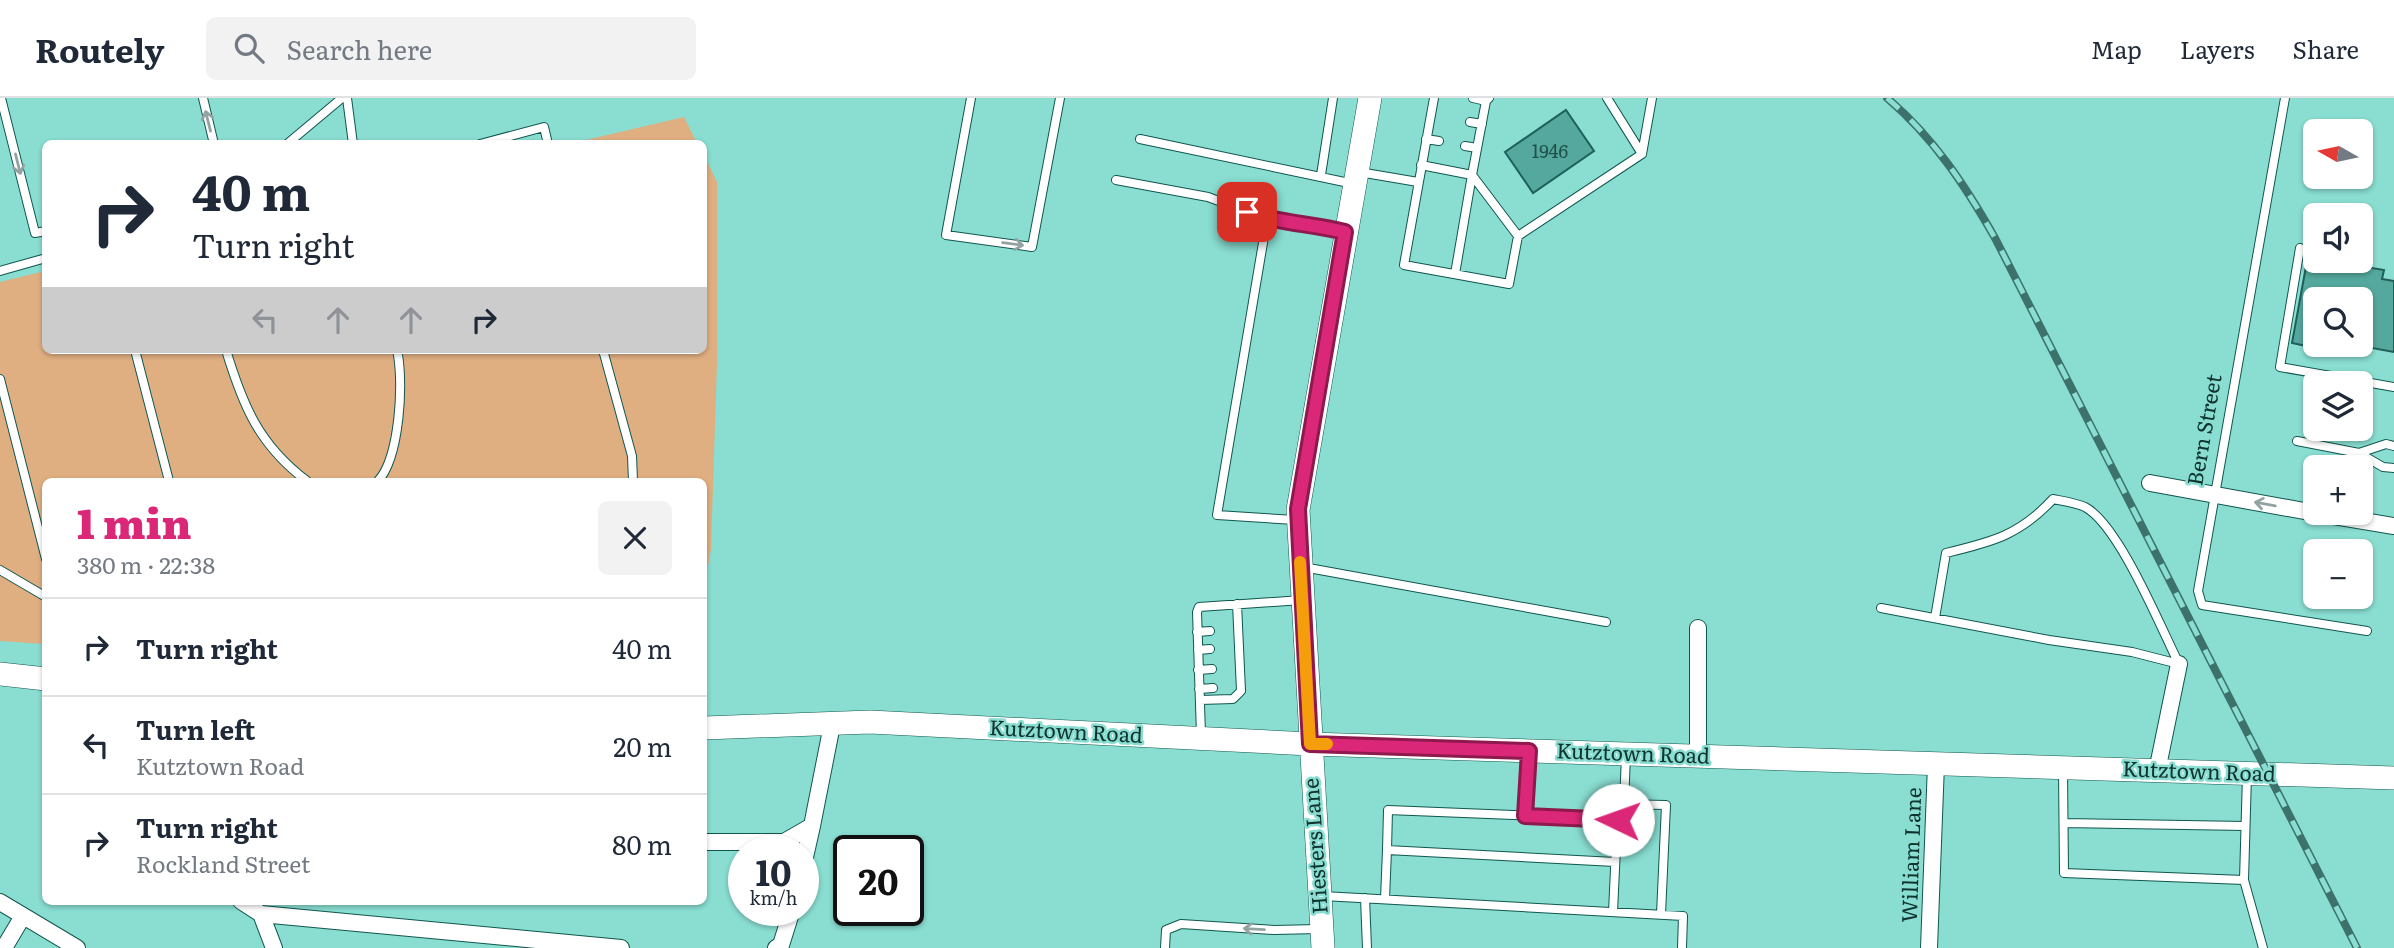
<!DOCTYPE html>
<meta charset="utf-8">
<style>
:root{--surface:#fff;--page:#f2f2f3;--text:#1f2937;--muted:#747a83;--line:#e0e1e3;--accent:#db2777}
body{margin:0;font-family:Literata,serif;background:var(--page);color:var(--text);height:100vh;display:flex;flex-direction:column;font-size:26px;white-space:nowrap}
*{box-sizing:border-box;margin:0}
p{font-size:23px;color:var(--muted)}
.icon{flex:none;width:38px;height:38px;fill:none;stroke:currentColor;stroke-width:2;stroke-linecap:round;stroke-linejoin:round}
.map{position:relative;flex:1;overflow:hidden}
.sheet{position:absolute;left:42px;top:380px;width:665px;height:427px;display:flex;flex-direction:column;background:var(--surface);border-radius:10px;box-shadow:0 2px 5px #0004}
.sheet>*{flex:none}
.banner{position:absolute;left:42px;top:42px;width:665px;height:214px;border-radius:10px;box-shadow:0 2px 5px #0004;background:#fff;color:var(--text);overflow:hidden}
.needle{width:46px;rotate:279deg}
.tools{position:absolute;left:2303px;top:21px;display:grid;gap:14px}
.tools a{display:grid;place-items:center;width:70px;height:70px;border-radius:10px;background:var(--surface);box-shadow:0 2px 5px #0004;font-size:35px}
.speed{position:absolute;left:728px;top:737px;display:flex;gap:14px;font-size:35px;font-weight:700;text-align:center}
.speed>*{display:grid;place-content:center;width:91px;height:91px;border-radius:50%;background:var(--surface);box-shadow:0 2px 5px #0004;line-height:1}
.speed small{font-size:18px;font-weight:400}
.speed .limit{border:4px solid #111;border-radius:10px;background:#fff;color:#111}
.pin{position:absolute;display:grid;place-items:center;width:60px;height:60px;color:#fff;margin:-30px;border-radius:14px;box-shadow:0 4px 10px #0006}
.me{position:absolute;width:77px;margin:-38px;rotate:273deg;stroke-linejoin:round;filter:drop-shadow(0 0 5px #0008)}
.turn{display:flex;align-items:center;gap:24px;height:147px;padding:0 35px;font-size:32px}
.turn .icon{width:91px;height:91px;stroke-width:2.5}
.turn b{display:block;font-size:49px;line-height:60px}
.lanes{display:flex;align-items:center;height:66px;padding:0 35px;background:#0003;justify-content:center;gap:35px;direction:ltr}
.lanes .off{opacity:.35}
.round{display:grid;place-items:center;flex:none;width:74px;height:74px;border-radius:10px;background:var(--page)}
.head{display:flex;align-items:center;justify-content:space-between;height:119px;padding:0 35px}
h1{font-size:42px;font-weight:800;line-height:52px;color:var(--accent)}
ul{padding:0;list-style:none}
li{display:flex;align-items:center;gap:21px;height:98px;padding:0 35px;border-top:2px solid var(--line)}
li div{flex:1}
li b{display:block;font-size:26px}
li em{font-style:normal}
header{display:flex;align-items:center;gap:42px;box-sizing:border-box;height:98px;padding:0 35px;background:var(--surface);border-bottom:2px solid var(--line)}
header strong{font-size:33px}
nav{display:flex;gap:38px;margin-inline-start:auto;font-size:24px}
.search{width:490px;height:63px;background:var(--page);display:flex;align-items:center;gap:18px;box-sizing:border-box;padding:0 24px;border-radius:10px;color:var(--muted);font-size:26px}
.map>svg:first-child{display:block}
.green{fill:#e0af81}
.building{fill:#54a89d;stroke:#1e6059;stroke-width:2}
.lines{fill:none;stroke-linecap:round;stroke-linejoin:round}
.lane-casing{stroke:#10574f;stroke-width:10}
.street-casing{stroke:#10574f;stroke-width:18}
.secondary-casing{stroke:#10574f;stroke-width:24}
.lane{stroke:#fff;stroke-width:8}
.street{stroke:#fff;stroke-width:16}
.secondary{stroke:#fff;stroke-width:23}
.rail-casing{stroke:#3c726b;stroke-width:8}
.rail{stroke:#89ddd1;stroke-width:5;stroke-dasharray:16;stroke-linecap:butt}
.oneway{stroke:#93a3a1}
.route-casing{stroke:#8e194d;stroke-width:18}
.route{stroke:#db2777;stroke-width:12}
.slow{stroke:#f59e0b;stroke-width:12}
.labels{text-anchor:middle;stroke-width:5;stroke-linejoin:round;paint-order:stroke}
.number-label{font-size:18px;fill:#20504a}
.street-label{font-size:21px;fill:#0f332f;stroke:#89ddd1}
</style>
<header>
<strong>Routely</strong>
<div class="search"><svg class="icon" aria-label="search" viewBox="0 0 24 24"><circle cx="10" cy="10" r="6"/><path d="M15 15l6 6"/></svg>Search here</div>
<nav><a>Map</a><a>Layers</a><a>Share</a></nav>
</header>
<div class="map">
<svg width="2394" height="850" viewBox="0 0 2394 850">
<rect width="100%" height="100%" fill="#89ddd1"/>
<!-- green -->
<path class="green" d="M684,19L697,45H573Z
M704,57L717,84V265L711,451L704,491V383H46L45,546L0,543V184L45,173L46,252H704Z"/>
<!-- building -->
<path class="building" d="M1566,12L1594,53L1533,95L1505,54Z
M2307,163H2330L2384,172L2382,181L2394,183V254L2361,248V201H2315V240H2313L2311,249L2292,245Z"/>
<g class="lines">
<!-- lane casing -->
<g class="lane-casing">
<path id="lane" d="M1,0L35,135L46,133
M203,0L214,46
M347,0L353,46
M971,0L946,137L1032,149L1060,0
M1434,0L1404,167L1509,186L1518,138
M1473,0L1486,3
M1607,0L1642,56
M2285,0L2198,493L2202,507L2367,533
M1470,24L1482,26
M1140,41L1354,86
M1426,41L1439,43
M287,46L342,0
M480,46L544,29L548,46
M1465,48L1477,50
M1421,67L1472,77L1486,3L1489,0
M1359,74L1418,84
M1321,77L1333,0
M1116,82L1208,99L1267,121
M2300,150L2280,269L2394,289
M0,173L46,160
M1455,176L1472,77L1518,138L1642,56L1652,0
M135,252L169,383
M226,252C243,308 259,347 307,383
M603,252L632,358L633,383
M0,281L46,461
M2297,343L2359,355L2383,369L2394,370
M2359,355L2386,346L2394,348
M378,383C400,359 404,283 397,252
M1295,422L1217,417L1267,121L1310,125L1343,134
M1303,469L1606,524
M0,472L46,499
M1881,510L2049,542L2132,554L2179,566
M1935,520L1946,455C1992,444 2020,437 2053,401C2063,403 2076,405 2085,409C2119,427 2161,530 2179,566
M1197,534L1210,533
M1198,552L1210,551
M1198,572L1212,571
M1199,591L1213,590
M1200,602L1233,601L1241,593L1237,506
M1201,637L1197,514L1199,509L1302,502
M2063,673L2064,775L2244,782L2247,677
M1624,706L1626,657
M1525,717L1529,654
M2064,725L2245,728
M1387,752L1388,712L1618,721
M2244,782L2263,850
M1323,798L1683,818L1682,850
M1365,800L1367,850
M1385,801L1387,752L1615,764
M1613,814L1618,706L1666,707L1661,816
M1165,850L1166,832L1181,826L1274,832L1319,831"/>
</g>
<!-- street casing -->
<g class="street-casing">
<path id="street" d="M2150,385L2315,415
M2316,415L2394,428
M1698,659V530
M2157,673L2179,566
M704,744H784L812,728L832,627
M803,768L812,728
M241,803L261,816L621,850
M0,804L77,850
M261,816L274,850
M4,850L23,818
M776,850L781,847L792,812
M1929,850L1936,666"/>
</g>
<!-- secondary casing -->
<g class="secondary-casing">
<path id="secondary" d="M0,576L46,581
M704,630L870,624L1310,646L2394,680
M1323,850L1298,412L1370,0"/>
</g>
<!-- lane -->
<use href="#lane" class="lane"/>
<!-- street -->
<use href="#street" class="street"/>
<!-- secondary -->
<use href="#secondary" class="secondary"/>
<!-- rail casing -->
<g class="rail-casing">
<path id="rail" d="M1887,0C1933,39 1965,87 1995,140L2357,850"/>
</g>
<!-- rail -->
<use href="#rail" class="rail"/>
</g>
<!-- one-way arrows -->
<defs><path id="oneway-shaft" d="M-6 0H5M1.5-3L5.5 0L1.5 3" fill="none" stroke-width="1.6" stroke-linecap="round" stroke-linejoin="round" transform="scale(1.75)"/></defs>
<g class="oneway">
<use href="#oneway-shaft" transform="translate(208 23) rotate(-104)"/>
<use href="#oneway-shaft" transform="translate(18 66) rotate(76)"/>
<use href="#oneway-shaft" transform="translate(1013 146) rotate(8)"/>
<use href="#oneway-shaft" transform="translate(2265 406) rotate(-170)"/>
<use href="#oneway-shaft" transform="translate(1254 831) rotate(-177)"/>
</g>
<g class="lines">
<!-- route casing -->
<g class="route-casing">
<path id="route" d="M1247,114C1278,125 1313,126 1345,134L1298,411L1310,646L1529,653L1525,718L1618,722"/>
</g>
<!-- route -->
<use href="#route" class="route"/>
<!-- slow -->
<path class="slow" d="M1300,464L1310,646H1327"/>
</g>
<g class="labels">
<!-- number labels -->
<g class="number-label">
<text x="1550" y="60">1946</text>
</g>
<!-- street labels -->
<g class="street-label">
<text transform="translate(2205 332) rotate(-80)" y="7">Bern Street</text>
<text transform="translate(1066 634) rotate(3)" y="7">Kutztown Road</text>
<text transform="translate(1633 656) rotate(2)" y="7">Kutztown Road</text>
<text transform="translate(2199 674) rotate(2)" y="7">Kutztown Road</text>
<text transform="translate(1316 748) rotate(-94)" y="7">Hiesters Lane</text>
<text transform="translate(1912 757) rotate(-88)" y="7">William Lane</text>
</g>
</g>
</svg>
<div class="tools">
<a><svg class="needle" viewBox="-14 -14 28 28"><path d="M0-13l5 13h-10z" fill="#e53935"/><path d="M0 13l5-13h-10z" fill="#747a83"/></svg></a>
<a><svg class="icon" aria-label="sound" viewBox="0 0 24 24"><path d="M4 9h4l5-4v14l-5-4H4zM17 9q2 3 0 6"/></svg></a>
<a><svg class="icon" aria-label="search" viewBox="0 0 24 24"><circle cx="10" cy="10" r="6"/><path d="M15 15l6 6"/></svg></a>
<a><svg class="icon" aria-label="layers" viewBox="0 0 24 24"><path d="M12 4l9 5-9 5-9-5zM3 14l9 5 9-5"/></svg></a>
<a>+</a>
<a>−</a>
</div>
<div class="speed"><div>10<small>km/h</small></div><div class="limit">20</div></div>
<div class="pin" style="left:1247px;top:114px;background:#d93025"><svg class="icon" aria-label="arrive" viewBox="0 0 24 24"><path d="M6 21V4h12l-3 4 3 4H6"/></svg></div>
<svg class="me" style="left:1618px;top:722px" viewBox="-20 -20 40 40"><circle r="19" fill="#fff"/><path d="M0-13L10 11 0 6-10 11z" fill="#db2777"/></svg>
<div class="banner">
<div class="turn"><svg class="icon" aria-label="right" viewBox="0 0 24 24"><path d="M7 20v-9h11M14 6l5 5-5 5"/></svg><div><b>40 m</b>Turn right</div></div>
<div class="lanes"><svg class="icon off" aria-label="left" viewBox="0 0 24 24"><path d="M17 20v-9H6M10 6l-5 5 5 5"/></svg><svg class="icon off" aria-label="ahead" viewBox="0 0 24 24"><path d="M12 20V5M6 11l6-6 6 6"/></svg><svg class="icon off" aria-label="ahead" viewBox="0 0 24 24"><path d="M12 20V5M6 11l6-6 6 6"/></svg><svg class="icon" aria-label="right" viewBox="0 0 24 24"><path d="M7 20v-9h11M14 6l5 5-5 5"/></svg></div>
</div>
<section class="sheet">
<div class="head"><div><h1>1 min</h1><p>380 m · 22:38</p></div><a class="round"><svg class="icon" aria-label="close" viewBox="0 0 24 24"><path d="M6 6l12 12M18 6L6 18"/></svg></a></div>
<ul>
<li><svg class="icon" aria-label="right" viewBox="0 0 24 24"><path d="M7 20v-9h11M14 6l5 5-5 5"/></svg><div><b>Turn right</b></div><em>40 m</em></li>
<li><svg class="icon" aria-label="left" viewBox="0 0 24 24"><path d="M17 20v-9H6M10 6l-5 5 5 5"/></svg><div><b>Turn left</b><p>Kutztown Road</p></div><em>20 m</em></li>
<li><svg class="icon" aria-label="right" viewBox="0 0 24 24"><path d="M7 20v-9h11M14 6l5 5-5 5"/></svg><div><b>Turn right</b><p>Rockland Street</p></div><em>80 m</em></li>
</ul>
</section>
</div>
